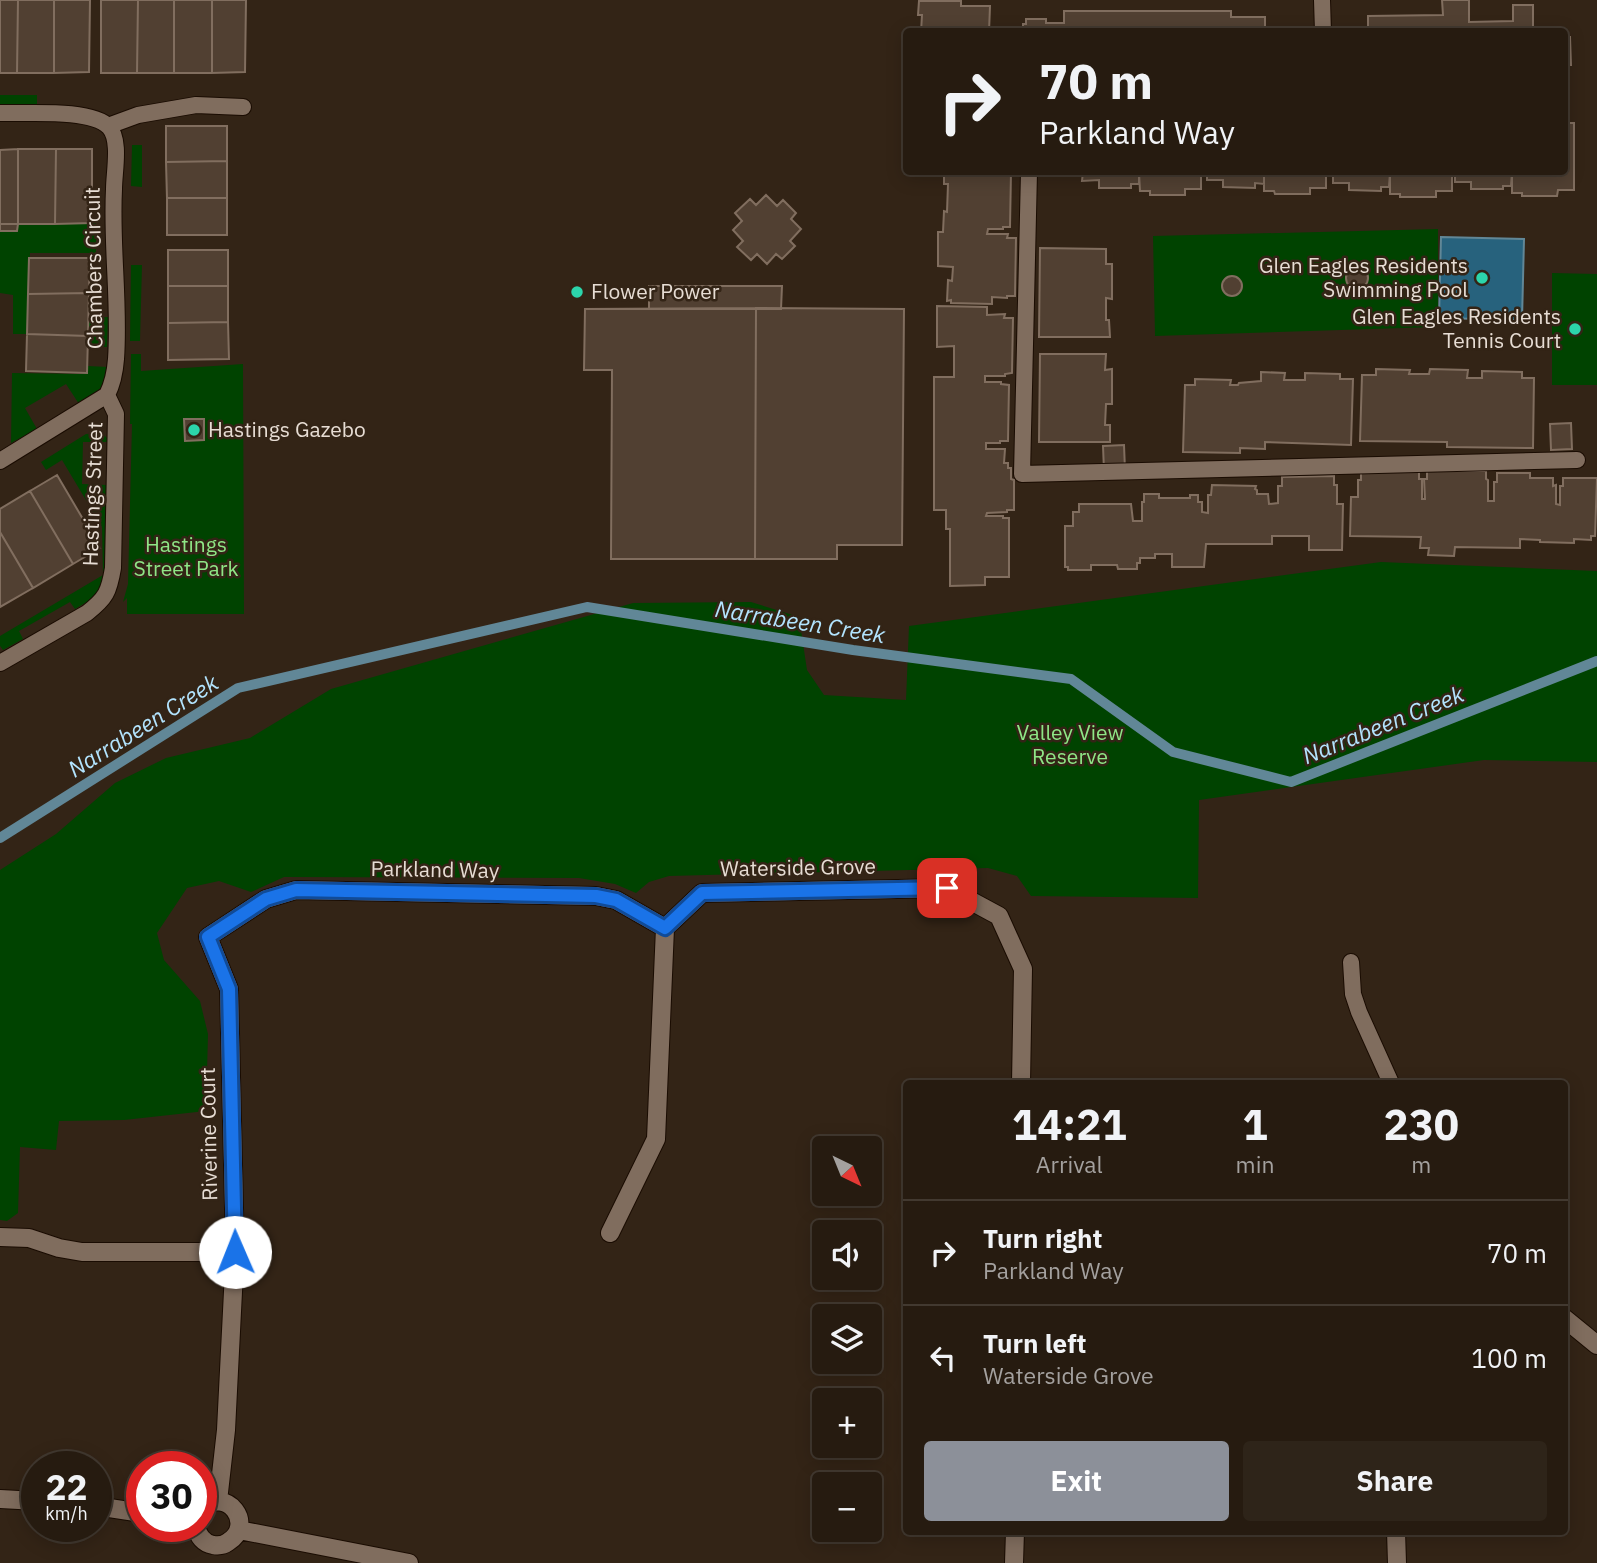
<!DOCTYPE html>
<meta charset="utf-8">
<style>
:root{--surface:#261b10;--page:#2e2419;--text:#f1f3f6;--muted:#a4a19f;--line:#423930;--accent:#8c9099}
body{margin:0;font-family:"IBM Plex Sans",sans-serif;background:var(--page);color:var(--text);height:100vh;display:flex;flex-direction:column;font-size:26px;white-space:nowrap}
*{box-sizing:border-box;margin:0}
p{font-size:23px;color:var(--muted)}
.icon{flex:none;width:38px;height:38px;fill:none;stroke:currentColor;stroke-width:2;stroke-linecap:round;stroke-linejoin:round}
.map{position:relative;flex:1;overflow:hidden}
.panel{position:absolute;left:903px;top:1080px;width:665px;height:455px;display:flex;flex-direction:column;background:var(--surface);border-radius:7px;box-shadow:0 4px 18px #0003,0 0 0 2px var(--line)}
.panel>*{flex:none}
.guide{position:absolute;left:903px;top:28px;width:665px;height:147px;border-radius:7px;box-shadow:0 4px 18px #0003,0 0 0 2px var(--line);background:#261b10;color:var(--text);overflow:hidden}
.needle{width:46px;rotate:137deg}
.fabs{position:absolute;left:812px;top:1136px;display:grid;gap:14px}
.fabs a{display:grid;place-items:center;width:70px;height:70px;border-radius:7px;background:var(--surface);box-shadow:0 4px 18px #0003,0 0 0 2px var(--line);font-size:35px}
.speed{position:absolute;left:21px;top:1451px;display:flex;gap:14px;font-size:35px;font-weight:700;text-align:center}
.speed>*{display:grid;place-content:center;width:91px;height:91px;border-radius:50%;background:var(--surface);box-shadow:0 4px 18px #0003,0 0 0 2px var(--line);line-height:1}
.speed small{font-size:18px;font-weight:400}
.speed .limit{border:10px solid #d22;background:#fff;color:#111}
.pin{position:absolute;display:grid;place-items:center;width:60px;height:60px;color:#fff;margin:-30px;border-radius:14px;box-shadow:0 4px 10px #0006}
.me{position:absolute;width:77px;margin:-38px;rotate:359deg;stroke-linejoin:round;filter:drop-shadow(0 0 5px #0008)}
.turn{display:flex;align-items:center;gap:24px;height:147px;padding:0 21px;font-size:32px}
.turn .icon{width:91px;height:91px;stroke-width:2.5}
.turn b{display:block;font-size:49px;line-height:60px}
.eta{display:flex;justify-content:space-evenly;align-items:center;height:119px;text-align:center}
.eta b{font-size:42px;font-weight:700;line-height:49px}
.button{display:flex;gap:14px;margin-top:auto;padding:14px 21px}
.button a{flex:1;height:80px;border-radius:7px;background:var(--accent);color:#fff;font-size:28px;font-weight:700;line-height:80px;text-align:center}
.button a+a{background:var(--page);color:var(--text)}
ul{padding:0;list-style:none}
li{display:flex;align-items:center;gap:21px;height:105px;padding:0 21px;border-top:2px solid var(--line)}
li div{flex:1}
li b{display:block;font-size:26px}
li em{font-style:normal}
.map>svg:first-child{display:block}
.green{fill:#004300}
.water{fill:#27627d;stroke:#618797;stroke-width:2}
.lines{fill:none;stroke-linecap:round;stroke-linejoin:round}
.stream{stroke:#618797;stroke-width:10}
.building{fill:#514032;stroke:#816e5f;stroke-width:2}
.service-casing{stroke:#1a0c02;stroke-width:18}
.minor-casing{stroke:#1a0c02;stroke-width:20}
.service{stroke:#806d5e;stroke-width:16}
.minor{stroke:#806d5e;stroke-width:18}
.route-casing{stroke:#114b97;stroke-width:18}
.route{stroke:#1a73e8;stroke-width:12}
.poi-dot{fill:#2cd5ab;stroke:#332416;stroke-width:2.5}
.labels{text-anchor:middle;stroke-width:5;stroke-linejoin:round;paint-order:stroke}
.poi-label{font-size:21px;fill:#e7ddd4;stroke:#332416;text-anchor:end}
.street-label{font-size:21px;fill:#e7ddd4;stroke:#332416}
.park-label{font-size:21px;fill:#8fe686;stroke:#332416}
.water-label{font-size:23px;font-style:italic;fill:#b3e4fe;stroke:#332416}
</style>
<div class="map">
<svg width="1597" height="1563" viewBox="0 0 1597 1563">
<rect width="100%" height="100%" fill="#332416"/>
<!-- green -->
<path class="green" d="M0,95H37V105H0Z
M132,145H142V187L131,186Z
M96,223V253H30L27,334H13V295L0,293V231H17L18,224H20Z
M1438,229V319H1436L1435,327L1155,336L1153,236Z
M131,265H142L140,341H130Z
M1552,273L1597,274V385H1552Z
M108,317L107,347H88L89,318Z
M131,354H141V371L243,364L244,614H127V598L123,602L128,584L132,424H130Z
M87,366L109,367C102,391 99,392 79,404L66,384L25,408L37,429L11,443L12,373L81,374L87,373Z
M99,433L103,434L107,438L108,442H83L82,484L106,485L105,585L97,596L75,609L70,602L19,631L23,639L3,650L0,646V636L103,575L102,527L62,460L46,470L41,462L86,434Z
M1381,562L1597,571V762L1484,760L1199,800L1198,898L1031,896L1017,876L988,868L669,876L649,882L636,893L615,884L579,878L284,877L251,892L219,881L187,888L157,933L164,960L200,1001L208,1034L206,1111L124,1120L59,1121L56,1150L20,1147L18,1213L7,1221L0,1220V870L56,834L115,783L166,758L250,738L331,689L633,603L751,602L799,617L807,670L824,695L906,700L909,626Z"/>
<!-- water -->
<path class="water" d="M1441,237L1524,239L1522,320L1439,318Z"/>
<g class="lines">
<!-- stream -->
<path class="stream" d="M0,838L238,688L587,607L853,650L1071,679L1173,752L1291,782L1597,661"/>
</g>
<!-- building -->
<path class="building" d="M0,0H18L17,73H0Z
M18,0H54V73H17Z
M54,0H90L89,72L54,73Z
M101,0H138L137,73H101Z
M138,0H174V73H137Z
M174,0H212V73H174Z
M212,0H246L245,72L212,73Z
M1442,0H1469V22L1513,21V5H1533V32H1368V16L1443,15Z
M919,1H961V6H990L989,32H921L922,15H918Z
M1064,11H1231V17H1265V29H1301V32H1023V24H1026V19H1046V23H1064Z
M1564,37H1570L1571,65H1565L1564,83Z
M1564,123H1574V190H1558L1557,196H1522V193H1512V172H1564Z
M166,126H227V161L166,162Z
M18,149H56L55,224H18Z
M18,149V224H0V150Z
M56,149H92V223L55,224Z
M227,161V198H167L166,162Z
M944,172H1011L1010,227H1003V229H988L987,234H1008L1007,238H1016L1015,296H1007V298L992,297V304L951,303V300L947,301L948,280L952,281L953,267L938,266V232H943L944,211L947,212L948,184H944Z
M1083,172H1139V184H1131V188H1099V180L1082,181Z
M1139,172H1201V189H1185V195H1150V191H1140Z
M1207,172H1264V184L1255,183V188L1223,187V180H1207Z
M1264,172H1326V188H1310V194H1275L1274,191H1264Z
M1333,172H1390L1389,187H1381V191L1349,190V183H1333Z
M1390,172H1452V191H1436V197H1400V194H1390Z
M1455,172H1512L1511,186H1503V189H1471V182H1455Z
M766,195L777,206L783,200L796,213L791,219L801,229L790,241L795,246L782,259L776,254L767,264L757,254L751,260L737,247L743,241L733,230L742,221L735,213L750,199L756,205Z
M167,198H227V235H167Z
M0,224H18L17,231H0Z
M1040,248L1106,249V264H1112V299L1106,298V320H1109L1110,337H1039Z
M168,250H228V286H168Z
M29,258H90L89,293L28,294Z
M1346 278a11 11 0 1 1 22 0a11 11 0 1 1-22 0Z
M1222 286a10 10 0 1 1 20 0a10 10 0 1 1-20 0Z
M168,286H228V322L168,323Z
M649,286H782L781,309H649Z
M89,293L88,336L27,334L28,294Z
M937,306L987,307V315L1005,314L1004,318H1013L1012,373L1005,374V376H985V382H1001V384L1009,385L1008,441H1000V443H986V449H1005L1004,463H1008V468H1011V479L1014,480V510H1007V512L987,513L986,516H1003V518H1009V577H985V585L950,586V529H946V510H934V377H954V346L937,347Z
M756,308L904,309L902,545H837V559H755Z
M756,308L755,559H611L612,370H584L585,309Z
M228,322L229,359L168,360V323Z
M27,334L88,336L87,373L26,371Z
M1040,354H1106L1105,370L1112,369V404H1106L1105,425H1110V442H1039Z
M1376,369L1410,370L1409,374H1429L1430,369L1468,370L1467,378H1482V371L1522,372V378H1534L1533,448L1447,447V442L1360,441L1362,375H1376Z
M1261,372L1285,373L1284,380H1305V373L1340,374V379H1353L1351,445L1265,442V449L1240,448V453L1183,452L1185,385H1195V379L1231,380L1230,385H1238L1239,383L1261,381Z
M184,419H204V440L185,441Z
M1571,423L1572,449L1551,450L1550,424Z
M1124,445L1125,470L1104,471L1103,446Z
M1361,471H1419V479H1422V499H1425L1424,479H1427V471H1486V479L1488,480V501H1494V482H1497V473H1530V478H1553V486L1556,485V504L1560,505V486H1563V478H1597L1595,536H1591V540L1574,539V543L1540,542V540L1520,539V548L1455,547L1454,556L1428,555L1429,548H1420L1421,537L1350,536L1351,497H1358V480H1361Z
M57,475L100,548L73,564L30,491Z
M1334,476V485H1337V504H1343L1342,550H1309V536H1272V544H1206L1204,567H1172V554H1155V558H1140V563H1137V569H1118L1117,565H1091V570H1068V567H1065V526H1073V512H1079V504H1131L1133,521H1142V502H1144V494H1159V498H1190V495H1198V502H1202V512L1208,513V495H1211L1212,485L1256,486L1255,489L1257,490V494H1268L1269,504L1278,503V486H1282V477Z
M30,491L73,564L33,588L0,532V509Z
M0,532L33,588L0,607Z"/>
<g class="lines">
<!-- service casing -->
<g class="service-casing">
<path id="service" d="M1322,0L1323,32
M0,113C26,114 91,108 109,127C121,140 114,172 114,189C111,246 120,303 116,359C115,373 113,383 107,395L0,461
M108,126L138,115L196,105L243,107
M1029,172L1022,474L1577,460
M0,663L87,613C106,598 109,592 113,568L116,414L107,395
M1351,962L1353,994L1359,1012L1391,1083"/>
</g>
<!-- minor casing -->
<g class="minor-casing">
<path id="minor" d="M610,1233L656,1139L665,928L702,893L947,888L999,916L1023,969L1021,1083
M0,1237L29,1238L59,1248L82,1252H235
M1564,1318L1597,1345
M0,1499L37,1501
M218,1501L226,1430L235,1252L229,989L208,937L266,899L296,890L596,896L616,900L665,928
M96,1506L142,1513
M196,1526C198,1536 203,1543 213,1545C219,1546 224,1545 228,1542C256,1525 227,1485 201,1509
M239,1530L409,1563
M1396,1531L1397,1563
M1014,1563L1015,1531"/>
</g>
<!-- service -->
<use href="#service" class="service"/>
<!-- minor -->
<use href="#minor" class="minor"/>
</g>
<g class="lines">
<!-- route casing -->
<g class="route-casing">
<path id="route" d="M235,1252L229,989L208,937L266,899L296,890L596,896L616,900L665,928L702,893L947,888"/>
</g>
<!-- route -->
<use href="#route" class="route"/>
</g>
<!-- markers -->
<g class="poi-dot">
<circle cx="1482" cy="278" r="7"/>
<circle cx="577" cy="292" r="7"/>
<circle cx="1575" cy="329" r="7"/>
<circle cx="194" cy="430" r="7"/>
</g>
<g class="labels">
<!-- poi labels -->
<g class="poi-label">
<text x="1468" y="273">Glen Eagles Residents<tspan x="1468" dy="24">Swimming Pool</tspan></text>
<text x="591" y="299" text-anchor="start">Flower Power</text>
<text x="1561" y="324">Glen Eagles Residents<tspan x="1561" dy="24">Tennis Court</tspan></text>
<text x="208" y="437" text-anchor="start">Hastings Gazebo</text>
</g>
<!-- street labels -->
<g class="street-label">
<text transform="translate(94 268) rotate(-91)" y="7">Chambers Circuit</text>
<text transform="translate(93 494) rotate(-88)" y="7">Hastings Street</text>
<text transform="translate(798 868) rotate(-1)" y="7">Waterside Grove</text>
<text transform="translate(435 870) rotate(1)" y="7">Parkland Way</text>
<text transform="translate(209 1134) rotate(-91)" y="7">Riverine Court</text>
</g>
<!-- park labels -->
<g class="park-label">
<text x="186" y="552">Hastings<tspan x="186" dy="24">Street Park</tspan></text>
<text x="1070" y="740">Valley View<tspan x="1070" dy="24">Reserve</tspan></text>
</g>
<!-- water labels -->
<g class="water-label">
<text transform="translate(800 622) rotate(9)" y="8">Narrabeen Creek</text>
<text transform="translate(1383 725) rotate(-22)" y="8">Narrabeen Creek</text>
<text transform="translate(143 726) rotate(-32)" y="8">Narrabeen Creek</text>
</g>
</g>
</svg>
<div class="fabs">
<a><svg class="needle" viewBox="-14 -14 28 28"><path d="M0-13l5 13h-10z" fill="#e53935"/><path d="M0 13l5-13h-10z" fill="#a4a19f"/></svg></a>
<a><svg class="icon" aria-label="sound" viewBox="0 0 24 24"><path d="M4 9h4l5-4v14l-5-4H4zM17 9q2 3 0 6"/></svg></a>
<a><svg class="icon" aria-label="layers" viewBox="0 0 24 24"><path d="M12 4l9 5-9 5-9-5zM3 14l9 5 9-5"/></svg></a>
<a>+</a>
<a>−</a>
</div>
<div class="speed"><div>22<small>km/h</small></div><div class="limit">30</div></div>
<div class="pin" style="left:947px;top:888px;background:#d93025"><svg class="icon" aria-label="arrive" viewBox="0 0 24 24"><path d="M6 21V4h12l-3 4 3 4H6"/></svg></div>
<svg class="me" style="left:235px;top:1252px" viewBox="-20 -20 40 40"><circle r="19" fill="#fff"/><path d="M0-13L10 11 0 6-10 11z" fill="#1a73e8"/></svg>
<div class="guide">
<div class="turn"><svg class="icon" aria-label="right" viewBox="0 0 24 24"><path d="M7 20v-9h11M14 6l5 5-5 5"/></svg><div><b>70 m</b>Parkland Way</div></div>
</div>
<section class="panel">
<div class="eta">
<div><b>14:21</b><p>Arrival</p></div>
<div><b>1</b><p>min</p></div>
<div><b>230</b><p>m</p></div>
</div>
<ul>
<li><svg class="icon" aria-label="right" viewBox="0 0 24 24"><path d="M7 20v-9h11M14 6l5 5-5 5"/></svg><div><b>Turn right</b><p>Parkland Way</p></div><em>70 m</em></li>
<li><svg class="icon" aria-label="left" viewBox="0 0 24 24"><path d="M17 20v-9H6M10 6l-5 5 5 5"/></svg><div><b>Turn left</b><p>Waterside Grove</p></div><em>100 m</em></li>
</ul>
<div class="button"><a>Exit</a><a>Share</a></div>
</section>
</div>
